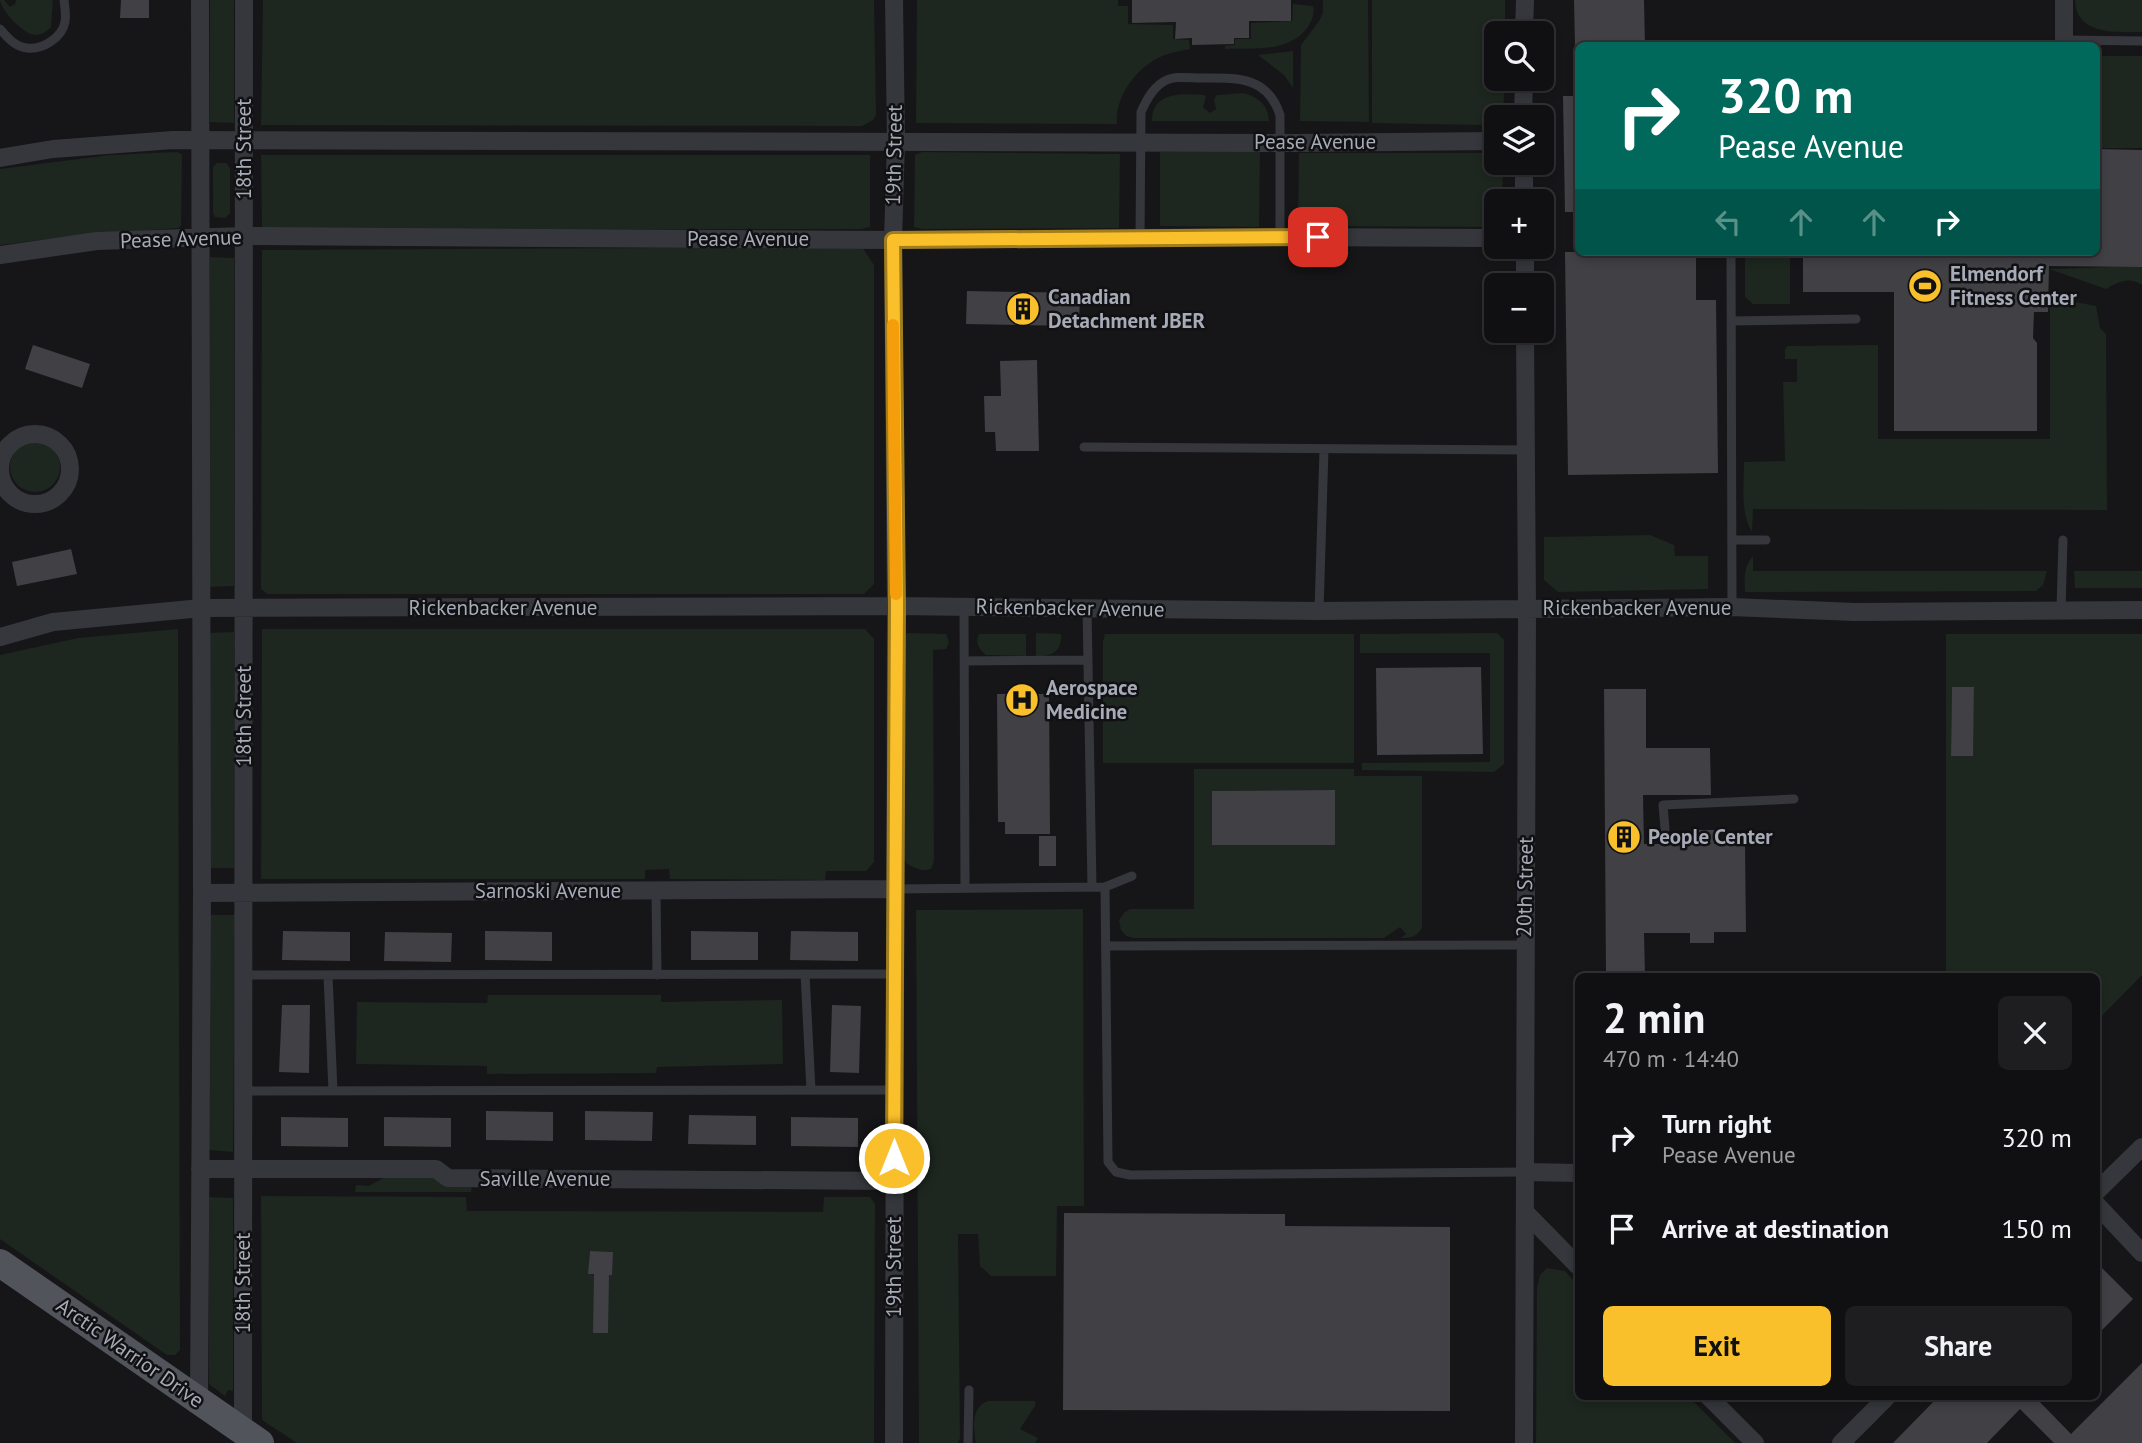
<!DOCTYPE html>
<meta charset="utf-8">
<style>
:root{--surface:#101012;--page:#1e1e20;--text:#f1f3f6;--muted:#9c9d9f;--line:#303032;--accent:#fac02b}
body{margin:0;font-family:"PT Sans",sans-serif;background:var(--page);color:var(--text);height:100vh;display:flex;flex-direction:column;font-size:26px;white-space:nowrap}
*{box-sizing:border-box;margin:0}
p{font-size:23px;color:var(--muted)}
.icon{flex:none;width:38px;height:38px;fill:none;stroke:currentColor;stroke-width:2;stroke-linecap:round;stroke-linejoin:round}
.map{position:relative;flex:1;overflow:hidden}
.details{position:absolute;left:1575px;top:973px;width:525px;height:427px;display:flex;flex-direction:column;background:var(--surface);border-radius:10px;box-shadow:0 4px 10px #0003,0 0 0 2px var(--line)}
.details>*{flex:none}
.guide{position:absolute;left:1575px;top:42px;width:525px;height:214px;border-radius:10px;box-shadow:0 4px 10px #0003,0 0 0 2px var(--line);background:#00695c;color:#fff;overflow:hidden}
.tools{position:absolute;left:1484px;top:21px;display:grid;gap:14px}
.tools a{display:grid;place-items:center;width:70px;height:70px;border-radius:10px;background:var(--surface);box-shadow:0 4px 10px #0003,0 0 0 2px var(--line);font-size:35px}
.pin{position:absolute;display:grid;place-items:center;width:60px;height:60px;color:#fff;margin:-30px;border-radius:14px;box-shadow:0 4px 10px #0006}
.me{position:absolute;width:77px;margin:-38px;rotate:0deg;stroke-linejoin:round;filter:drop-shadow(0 0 5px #0008)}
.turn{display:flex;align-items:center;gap:24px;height:147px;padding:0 28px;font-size:32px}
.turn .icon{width:91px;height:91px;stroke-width:2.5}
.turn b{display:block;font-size:49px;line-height:60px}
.lanes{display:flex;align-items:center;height:66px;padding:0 28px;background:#0003;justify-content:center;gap:35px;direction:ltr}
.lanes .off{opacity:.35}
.round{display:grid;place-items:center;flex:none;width:74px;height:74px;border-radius:10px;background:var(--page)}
.headline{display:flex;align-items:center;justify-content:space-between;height:119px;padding:0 28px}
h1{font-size:42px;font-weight:700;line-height:52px}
.primary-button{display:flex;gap:14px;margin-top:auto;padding:14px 28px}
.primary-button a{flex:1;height:80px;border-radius:10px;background:var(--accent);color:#111;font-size:28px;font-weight:700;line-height:80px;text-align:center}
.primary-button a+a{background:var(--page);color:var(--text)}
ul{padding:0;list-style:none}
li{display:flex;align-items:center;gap:21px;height:91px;padding:0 28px}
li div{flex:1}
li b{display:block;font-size:26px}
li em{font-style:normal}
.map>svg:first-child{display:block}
.green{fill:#1d261f;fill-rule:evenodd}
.building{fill:#404045}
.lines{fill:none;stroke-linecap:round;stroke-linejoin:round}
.service{stroke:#36373d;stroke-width:9}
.minor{stroke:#36373d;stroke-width:18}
.primary{stroke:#52545c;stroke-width:28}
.route-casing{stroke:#a27d1c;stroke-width:18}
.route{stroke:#fac02b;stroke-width:12}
.slow{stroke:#f59e0b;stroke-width:12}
.labels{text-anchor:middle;stroke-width:5;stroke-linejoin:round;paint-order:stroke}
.street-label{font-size:21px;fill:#a7abb8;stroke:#111113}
.poi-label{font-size:21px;font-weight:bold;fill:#a7abb8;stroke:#111113;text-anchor:start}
</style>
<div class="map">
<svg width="2142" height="1443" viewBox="0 0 2142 1443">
<rect width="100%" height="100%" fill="#161618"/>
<!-- green -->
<path class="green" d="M0,0H4L10,7L15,4L16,0H53L51,27C47,31 42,35 36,35C23,35 2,11 0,0Z
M210,0H234V123L210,122Z
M263,0H874L876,115L873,120L862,126L261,125Z
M917,0H1118V6H1128V24L1173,25V39L1189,40L1190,49C1179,51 1168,53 1158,58C1135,70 1115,97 1117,124L916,123Z
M1323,0H1368L1369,122L1300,121L1301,45L1319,21L1323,13Z
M1372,0H1505V33H1496V79H1505L1503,115L1496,117V120L1480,125L1372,123Z
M2075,0H2142V32C2117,32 2076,36 2075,0Z
M1293,4L1313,6C1315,14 1312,20 1308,27C1289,53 1254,48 1225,49V46L1235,45V39H1251V23L1292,21Z
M1293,51V88L1284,75L1258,55Z
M2097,56H2142V148H2097Z
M1243,93C1258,97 1268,104 1269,121H1152C1152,92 1181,93 1204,95L1206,97L1203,107L1210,113L1216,109L1214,99L1217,95Z
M1260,151L1259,227L1160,226V152Z
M177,152L182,154L181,226L178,228L81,235L0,245V169L110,155Z
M922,152L1120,154L1119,228L922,229L914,227L915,155Z
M1299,153H1496V163H1503L1502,201H1496V227L1298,226Z
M261,155H870V227L861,229H262Z
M217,163H226L230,168V213L225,218L215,217L213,213V167Z
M862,247L874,265V584L864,594H267L261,589L262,250Z
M1745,252H1790V304H1753L1745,297Z
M210,257L234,258V586L209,587Z
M2142,266V285C2129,276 2118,282 2106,289L2049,269Z
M2050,297L2096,306L2100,328L2106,334L2107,510L1753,509L1752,532C1740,513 1744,485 1744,462L1785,461L1783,382H1797V359H1785V349L1788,346L1878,345V439H2050Z
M10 467a25 25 0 1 1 50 0a25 25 0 1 1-50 0Z
M1650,535L1674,545L1675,556H1708V589L1558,592L1544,580V537Z
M1753,556V571H2047L2043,585L2036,591L1745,592C1744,579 1744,566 1753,556Z
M2074,571H2142V588H2075Z
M178,629L180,1350L175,1355H167L0,1239V655L78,638Z
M262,629H865L874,639V862L866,871H826L825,880L670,879L669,869L645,870V879H261Z
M234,632V868H210V633Z
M907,633L946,634L949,642L946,649L933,650L934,861L931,869C921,872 915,868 906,863L904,856V636Z
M1036,633L1061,634C1062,652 1052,656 1036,656Z
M1497,633L1504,640V764L1494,772L1362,770V763L1490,762V653H1360V634Z
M979,634H1026V656L986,655C979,649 975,643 979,634Z
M1105,634H1354V763H1103V641Z
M1946,634H2142V975L2097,1021L2096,976H1946ZM1952,687L1974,688L1972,756H1951Z
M1194,769H1354V776H1422V928C1417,937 1411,938 1401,938L1406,934L1400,927L1384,938H1133L1126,936L1121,930L1119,920L1124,913L1130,909H1194ZM1335,790V845H1212V791Z
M1083,909L1084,1206H1057L1056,1276H991L980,1266L978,1234H958L960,1438L958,1443H919L916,910Z
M209,915H235L233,1152L209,1150Z
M488,995H661V1002L782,1000L783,1064L657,1067L656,1073L487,1074V1066L356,1064L357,1002L487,1003Z
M390,1174H430L472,1186L471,1192H355L356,1185L369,1186Z
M261,1196L466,1197L467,1211L823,1212L824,1197H870L875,1204L874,1443H297L262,1420ZM590,1251L612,1252L611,1275L589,1274Z
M209,1197L233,1198V1391L228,1390L225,1396L209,1384Z
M1547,1268L1565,1271L1578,1285V1396L1689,1397L1735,1443H1536L1537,1287L1540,1275Z
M988,1401H1035V1406L1020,1429L1038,1438L1035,1443H976C973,1429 971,1406 988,1401Z"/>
<!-- building -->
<path class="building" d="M121,0H149V18H120Z
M1132,0H1291V21H1249V38H1234V44L1192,45V38L1175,39L1176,22L1132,23Z
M1574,0H1644L1645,46H1575Z
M1563,96H1578V212H1565Z
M2096,149L2142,150V267L2049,266L2048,312H2034L2033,338L2037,343V431H1894V292H1803V252H2096Z
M1565,252H1696V300H1716L1718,473L1568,475Z
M967,291L1080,293L1079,326L966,324Z
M33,345L90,364L82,388L25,369Z
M1037,360L1039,451H996L995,432H985L984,396H1001L1000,361Z
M71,549L77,574L17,586L12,562Z
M1481,667L1483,754L1377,755L1376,668Z
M1952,687H1974L1973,756H1951Z
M1604,689H1646V748H1710L1711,795H1643L1644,844H1692V830H1714V844H1745L1746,932H1714V943H1690V933H1644L1645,976H1606Z
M997,694H1049L1050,834H1005V822H998Z
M1335,790V845H1212V791Z
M1039,836H1056V866H1039Z
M283,931L350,932V961L282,960Z
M485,931L552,932V961L485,960Z
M691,931L758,932V960H691Z
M791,931L858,932V961L790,960Z
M385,932L452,933L451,962L384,961Z
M282,1005H310L309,1073L279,1072Z
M832,1005L861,1006L859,1073L830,1072Z
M486,1111L553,1112V1141L486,1140Z
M585,1111L653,1112L652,1141L585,1140Z
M689,1115L756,1116V1145L688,1144Z
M281,1117L348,1118V1147L281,1146Z
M384,1117L451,1118V1147L384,1146Z
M791,1117L858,1118V1147L791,1146Z
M1064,1213L1285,1214V1226L1450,1227V1411L1063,1410Z
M590,1251L613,1252L612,1275H609L608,1333H593L594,1274H588Z
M2096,1262L2133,1299L2096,1336Z
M2142,1363V1443H2054L2020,1409L1987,1443H1893L1939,1396H2034L2071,1434Z"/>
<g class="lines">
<!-- service -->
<path class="service" d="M0,29C7,37 15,47 27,48C42,50 62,38 65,22C66,16 65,7 64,0
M2064,40L2142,41
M1140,237L1141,112C1146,101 1152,89 1163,82C1174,75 1189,78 1200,78C1236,78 1267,75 1280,115V237
M1731,252L1732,607
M1731,321L1856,319
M1084,447L1525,450
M1732,540H1766
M964,607L965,888
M1087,608L1092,887
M2061,610L2063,540
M1319,611L1324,449
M964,661L1088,660
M1665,829L1663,805L1794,799
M1105,887L1132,876
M895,889L1105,887L1108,1162L1116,1172L1130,1175L1526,1172
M656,891L657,975
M1106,946L1525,945
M805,974L811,1090
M244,975L895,974
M328,975L333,1091
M243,1091L894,1090
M968,1443L969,1390"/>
<!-- minor -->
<path class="minor" d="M2064,0V40
M1524,33L1525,0
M1523,117L1524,79
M0,158L53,149L173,140L1294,143L1496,141
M1524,163V201
M1525,247V285
M0,255L97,241L244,236L893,240L1280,237L1496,238
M0 469a35 35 0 1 1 70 0a35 35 0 1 1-70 0Z
M0,637L53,622L202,608L896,606L1319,611L1732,607L1855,612L2142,610
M202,893L895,889
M200,1169H436L448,1178L894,1181
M1526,1172L1578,1173
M2096,1192L2142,1147
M2096,1204L2142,1253
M1526,1213L1578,1266
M1708,1396L1755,1443
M199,1400L202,893L200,0
M243,1431L244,0
M894,1443L896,606L893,240L896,141L894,0
M1524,1443L1527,609L1525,331
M1841,1443L1888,1396"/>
<!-- primary -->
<path class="primary" d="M0,1263L260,1443"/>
</g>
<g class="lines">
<!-- route casing -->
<g class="route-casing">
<path id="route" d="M894,1158L897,606L893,240L1318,237"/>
</g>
<!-- route -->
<use href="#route" class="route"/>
<!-- slow -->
<path class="slow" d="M893,325L896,594"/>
</g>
<!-- icons -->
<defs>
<g id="stadium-disc" transform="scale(1.75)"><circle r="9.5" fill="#fac02b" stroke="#111113"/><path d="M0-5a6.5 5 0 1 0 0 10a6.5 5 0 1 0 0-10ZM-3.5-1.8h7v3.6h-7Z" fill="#111"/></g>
<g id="building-disc" transform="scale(1.75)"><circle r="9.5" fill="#fac02b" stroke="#111113"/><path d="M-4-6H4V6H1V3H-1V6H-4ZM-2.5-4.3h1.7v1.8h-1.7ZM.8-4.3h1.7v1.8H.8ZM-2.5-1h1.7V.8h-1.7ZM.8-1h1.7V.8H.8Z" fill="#111"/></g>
<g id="hospital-disc" transform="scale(1.75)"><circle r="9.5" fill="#fac02b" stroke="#111113"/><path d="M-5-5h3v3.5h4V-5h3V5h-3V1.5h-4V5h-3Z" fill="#111"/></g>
</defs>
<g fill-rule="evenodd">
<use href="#stadium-disc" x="1925" y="286"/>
<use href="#building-disc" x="1023" y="309"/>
<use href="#hospital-disc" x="1022" y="700"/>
<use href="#building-disc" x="1624" y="837"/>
</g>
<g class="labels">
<!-- street labels -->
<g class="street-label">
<text x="1315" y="149">Pease Avenue</text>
<text transform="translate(244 149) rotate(-90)" y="7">18th Street</text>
<text transform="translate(894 155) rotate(-89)" y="7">19th Street</text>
<text transform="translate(181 239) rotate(-2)" y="7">Pease Avenue</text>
<text x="748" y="246">Pease Avenue</text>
<text x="503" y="615">Rickenbacker Avenue</text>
<text transform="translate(1070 608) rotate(1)" y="7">Rickenbacker Avenue</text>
<text x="1637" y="615">Rickenbacker Avenue</text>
<text transform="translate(244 716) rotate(-90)" y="7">18th Street</text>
<text transform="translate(1525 887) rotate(-89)" y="7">20th Street</text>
<text x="548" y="898">Sarnoski Avenue</text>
<text x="545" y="1186">Saville Avenue</text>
<text transform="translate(894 1267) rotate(-90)" y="7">19th Street</text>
<text transform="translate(243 1283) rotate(-90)" y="7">18th Street</text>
<text transform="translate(130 1353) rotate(35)" y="7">Arctic Warrior Drive</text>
</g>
<!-- poi labels -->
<g class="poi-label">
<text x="1950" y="281">Elmendorf<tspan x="1950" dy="24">Fitness Center</tspan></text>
<text x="1048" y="304">Canadian<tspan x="1048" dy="24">Detachment JBER</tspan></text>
<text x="1046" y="695">Aerospace<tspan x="1046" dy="24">Medicine</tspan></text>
<text x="1648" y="844">People Center</text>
</g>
</g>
</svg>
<div class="tools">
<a><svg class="icon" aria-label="search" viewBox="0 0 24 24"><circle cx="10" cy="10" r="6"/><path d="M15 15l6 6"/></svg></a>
<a><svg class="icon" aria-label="layers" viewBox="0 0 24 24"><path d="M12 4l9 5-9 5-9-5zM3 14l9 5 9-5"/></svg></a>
<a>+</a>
<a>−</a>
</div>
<div class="pin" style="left:1318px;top:237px;background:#d93025"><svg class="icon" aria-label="arrive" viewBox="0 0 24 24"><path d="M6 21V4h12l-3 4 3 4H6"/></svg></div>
<svg class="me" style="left:894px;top:1158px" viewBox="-20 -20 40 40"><circle r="17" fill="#fac02b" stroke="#fff" stroke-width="3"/><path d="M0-11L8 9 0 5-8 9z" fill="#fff"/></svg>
<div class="guide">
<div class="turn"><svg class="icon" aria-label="right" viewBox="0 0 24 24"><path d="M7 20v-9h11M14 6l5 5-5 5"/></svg><div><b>320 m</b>Pease Avenue</div></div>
<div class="lanes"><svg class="icon off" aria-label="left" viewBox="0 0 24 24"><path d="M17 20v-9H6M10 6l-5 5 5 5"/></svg><svg class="icon off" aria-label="ahead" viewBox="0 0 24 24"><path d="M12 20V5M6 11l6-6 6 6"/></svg><svg class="icon off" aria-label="ahead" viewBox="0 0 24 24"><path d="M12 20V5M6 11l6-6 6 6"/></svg><svg class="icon" aria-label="right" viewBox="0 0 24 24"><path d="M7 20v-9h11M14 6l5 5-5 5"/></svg></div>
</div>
<section class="details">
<div class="headline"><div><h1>2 min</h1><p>470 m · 14:40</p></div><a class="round"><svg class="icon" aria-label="close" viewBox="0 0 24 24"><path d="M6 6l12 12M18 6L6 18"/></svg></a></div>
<ul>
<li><svg class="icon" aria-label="right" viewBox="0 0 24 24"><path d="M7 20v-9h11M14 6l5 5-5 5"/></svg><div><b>Turn right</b><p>Pease Avenue</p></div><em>320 m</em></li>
<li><svg class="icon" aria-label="arrive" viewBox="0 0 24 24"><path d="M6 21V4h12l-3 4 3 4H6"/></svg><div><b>Arrive at destination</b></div><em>150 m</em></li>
</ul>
<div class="primary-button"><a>Exit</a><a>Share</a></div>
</section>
</div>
